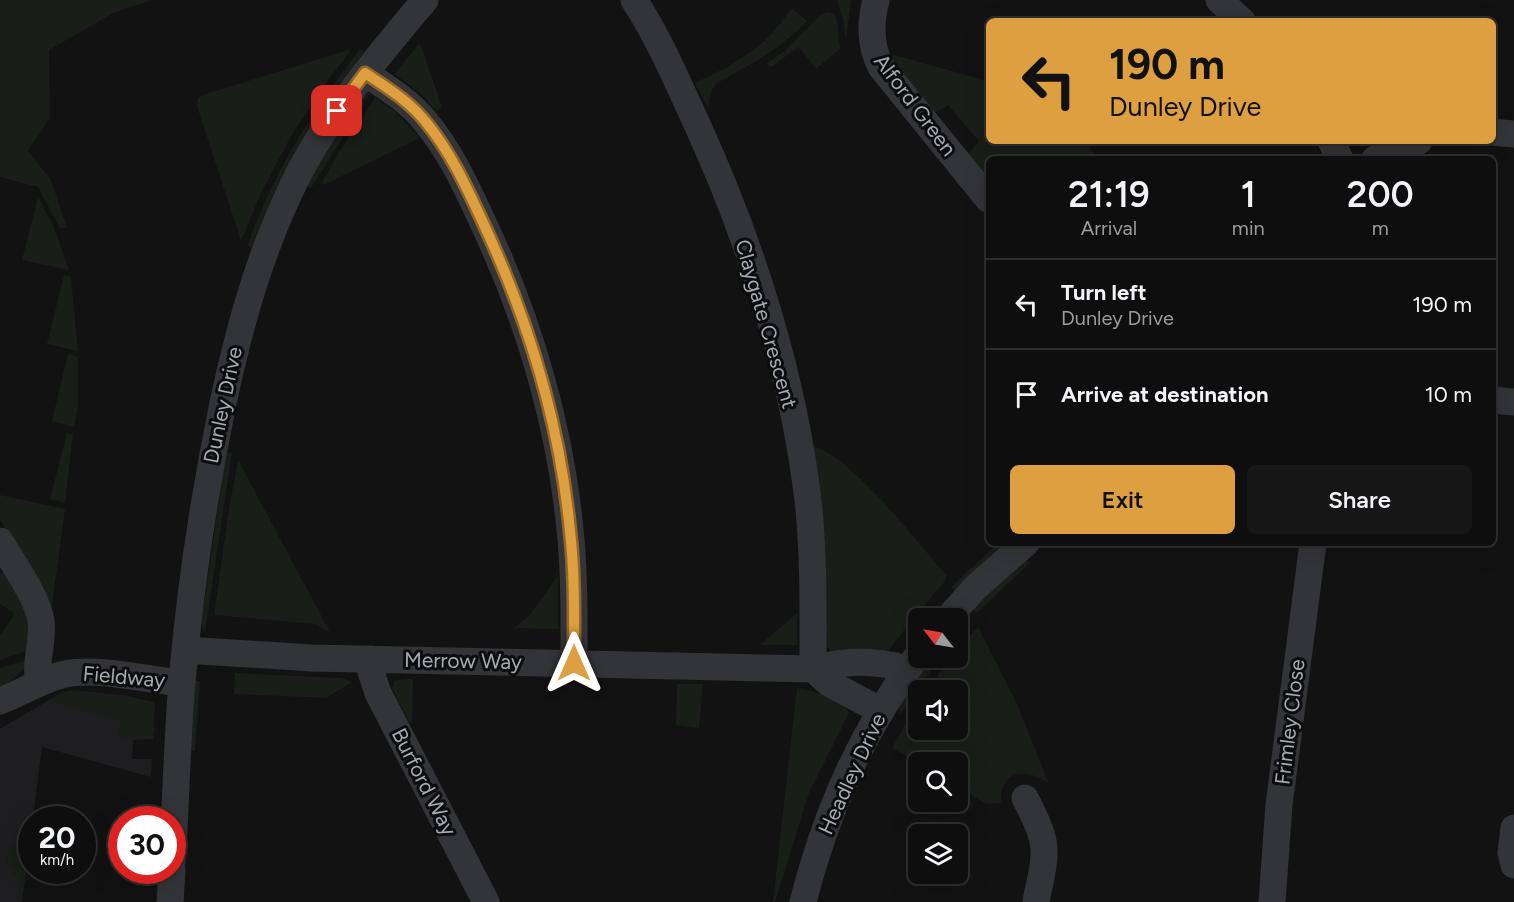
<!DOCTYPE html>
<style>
:root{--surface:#0e0e0e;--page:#171717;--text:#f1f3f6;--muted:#9b9c9e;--line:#2e2e2e;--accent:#dd9f40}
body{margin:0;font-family:Figtree,sans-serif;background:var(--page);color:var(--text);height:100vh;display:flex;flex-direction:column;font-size:22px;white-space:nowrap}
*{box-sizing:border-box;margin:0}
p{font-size:20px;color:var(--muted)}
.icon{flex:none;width:33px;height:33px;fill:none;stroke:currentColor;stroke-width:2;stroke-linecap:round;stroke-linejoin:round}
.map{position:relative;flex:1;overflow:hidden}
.details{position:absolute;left:986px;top:156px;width:510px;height:390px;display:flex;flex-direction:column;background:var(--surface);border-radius:9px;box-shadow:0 6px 24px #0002,0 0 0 2px var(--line)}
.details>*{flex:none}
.hud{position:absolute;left:986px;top:18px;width:510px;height:126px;border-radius:9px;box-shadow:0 6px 24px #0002,0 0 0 2px var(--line);background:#dd9f40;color:#111;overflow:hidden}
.needle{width:39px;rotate:301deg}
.controls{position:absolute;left:908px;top:608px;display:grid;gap:12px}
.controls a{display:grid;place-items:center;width:60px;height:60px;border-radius:9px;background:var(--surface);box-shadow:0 6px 24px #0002,0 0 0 2px var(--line);font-size:30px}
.speed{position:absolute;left:18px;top:806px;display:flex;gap:12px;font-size:30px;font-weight:700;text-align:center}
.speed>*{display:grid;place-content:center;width:78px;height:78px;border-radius:50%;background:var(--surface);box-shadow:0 6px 24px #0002,0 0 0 2px var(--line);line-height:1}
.speed small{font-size:15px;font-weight:400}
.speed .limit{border:9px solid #d22;background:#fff;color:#111}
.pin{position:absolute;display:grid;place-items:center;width:51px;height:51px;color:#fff;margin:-26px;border-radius:12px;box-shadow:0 3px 9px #0006}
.me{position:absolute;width:66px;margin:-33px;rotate:0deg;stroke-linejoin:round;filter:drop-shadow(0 0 4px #0008)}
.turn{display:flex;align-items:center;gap:21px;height:126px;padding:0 24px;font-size:27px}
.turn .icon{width:78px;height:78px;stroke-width:2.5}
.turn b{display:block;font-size:42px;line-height:51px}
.eta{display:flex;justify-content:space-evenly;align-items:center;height:102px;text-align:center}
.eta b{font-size:36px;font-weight:600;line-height:42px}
.button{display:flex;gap:12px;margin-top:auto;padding:12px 24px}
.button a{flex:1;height:69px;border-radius:9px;background:var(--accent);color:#111;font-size:24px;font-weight:600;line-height:69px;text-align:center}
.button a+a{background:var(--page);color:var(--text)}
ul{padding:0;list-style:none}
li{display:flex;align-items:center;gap:18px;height:90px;padding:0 24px;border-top:2px solid var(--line)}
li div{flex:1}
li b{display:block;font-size:22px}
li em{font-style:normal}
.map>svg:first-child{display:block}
.built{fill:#1e1e20}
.green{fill:#191e19}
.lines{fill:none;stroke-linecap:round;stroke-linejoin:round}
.minor{stroke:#333438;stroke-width:27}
.route-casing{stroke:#90672a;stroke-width:15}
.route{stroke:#dd9f40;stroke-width:10}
.labels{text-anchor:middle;stroke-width:6;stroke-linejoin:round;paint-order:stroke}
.street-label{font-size:21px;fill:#a5aab2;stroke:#0d0d0e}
</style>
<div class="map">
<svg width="1514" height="902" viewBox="0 0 1514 902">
<rect width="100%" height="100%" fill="#121213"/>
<!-- built -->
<path class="built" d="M54,697L155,727L153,739L133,740L132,759H152L151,777L42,747L22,902H0V729Z"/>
<!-- green -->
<path class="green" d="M0,0H152L115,12L49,50L50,118L28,151L51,180L67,228H60L38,187L0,177Z
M837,0H851L846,40L843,19Z
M791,8L807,21C782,48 750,65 717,83L712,89L708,108L695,83C737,63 766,48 791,8Z
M827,12L834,14C841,25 836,37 841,48L816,69L799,47L771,67L767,63L786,50L819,16Z
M420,43L442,107L436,111L421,94L394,74Z
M360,49L364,52C317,111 277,176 252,247L247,246C274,171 312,112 360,49Z
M348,50H350L349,53L328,80L290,138L261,193L241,241L197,106L198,98L203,95Z
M894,55L988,81V141H1084L1098,159H988V183L969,156L970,152L979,141L948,105L937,112L929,111L890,57Z
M368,93H371L311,188L306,186L344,123L364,95Z
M375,98L394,111L420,138L323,185L322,183L337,155Z
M38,197L53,225L69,270L22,260Z
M64,275L71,277L78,351L47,344Z
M68,354L78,357V407L74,427L52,421Z
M67,433L73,434L65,503L50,499Z
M814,447C847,452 923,548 946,575L945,581L912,620L886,654L834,652L824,646L812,448Z
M226,452L232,453L205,633L201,624Z
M238,460L330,632L315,624L214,615L229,508Z
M0,495L65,509L52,606L49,612L45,599L0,520Z
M998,543H1006L955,591L951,587Z
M1026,561L1031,562L977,613L972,609Z
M6,571L30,614L29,650L0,660V636L15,614L0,604V574Z
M558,576V629L514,628L529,616Z
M797,613V645H760Z
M978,627L1017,704L1049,784C1027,767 999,770 1001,803L986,804L957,787V762L918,763L892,748L918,703V729H957V690H927L951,657H957V650Z
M933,657H940L900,715L899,706Z
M24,661L25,667L14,679L0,687V668Z
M235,673L343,678L352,682L326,698L234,694Z
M413,679L412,721L410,723L392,688L394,681L402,679Z
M195,681H200L195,751H191Z
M677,684H703L699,728L676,725Z
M797,688C812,691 841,698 849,713L809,793L775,902H773Z
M73,690L123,695L153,702L155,705L153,739L117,738L121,722L48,700L63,692Z
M33,814L22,902H19V881L5,862L10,844L26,846L27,837L12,835Z"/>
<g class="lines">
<!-- minor -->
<path class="minor" d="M634,0C659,38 677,81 696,122C751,242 795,378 809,510C814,563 813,616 813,669
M876,0C870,23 870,46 881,67L988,199
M1219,0L1242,21
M365,73C386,87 409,101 425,121C451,152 468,190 485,227C531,325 562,433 571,540C575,581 574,622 574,663
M1492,132L1514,134
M1331,141L1340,159
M1375,159L1419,141
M1492,400L1514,402
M0,541C12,562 38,598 41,621C44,642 34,662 39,683
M948,618L976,587L1026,543
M185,650L312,658L813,669C846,660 874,660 908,669
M371,659V672L378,693L486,902
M813,669L829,683L881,711
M0,701C22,693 42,679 65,674C97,667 148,680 182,683
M1025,798C1032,812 1040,826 1043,841C1047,860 1039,883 1036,902
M1514,828L1511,853L1514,865
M172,862C176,802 177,742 182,682C190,588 204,495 223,403C240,324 261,248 298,175C331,111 379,55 425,0
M170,902L172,870
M803,902C827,809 861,733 918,655
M1272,902L1279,805L1313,543"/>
</g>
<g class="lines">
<!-- route casing -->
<g class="route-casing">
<path id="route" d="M337,111L365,73C386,87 409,101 425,121C451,152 468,190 485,227C529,322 560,427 570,531C575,575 574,619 574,663"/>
</g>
<!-- route -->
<use href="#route" class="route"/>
</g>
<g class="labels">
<!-- street labels -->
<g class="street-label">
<text transform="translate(915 105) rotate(53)" y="7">Alford Green</text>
<text transform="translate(766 324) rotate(74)" y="7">Claygate Crescent</text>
<text transform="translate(223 405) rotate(-78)" y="7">Dunley Drive</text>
<text transform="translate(463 661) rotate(1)" y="7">Merrow Way</text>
<text transform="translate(124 677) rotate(5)" y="7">Fieldway</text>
<text transform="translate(1290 722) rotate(-83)" y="7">Frimley Close</text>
<text transform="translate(852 774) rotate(-65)" y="7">Headley Drive</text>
<text transform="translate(424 782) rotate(63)" y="7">Burford Way</text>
</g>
</g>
</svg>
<div class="controls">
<a><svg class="needle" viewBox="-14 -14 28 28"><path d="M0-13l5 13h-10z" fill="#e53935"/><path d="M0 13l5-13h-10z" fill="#9b9c9e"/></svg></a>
<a><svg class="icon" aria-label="sound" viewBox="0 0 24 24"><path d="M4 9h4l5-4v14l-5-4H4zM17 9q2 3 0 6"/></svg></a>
<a><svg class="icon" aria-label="search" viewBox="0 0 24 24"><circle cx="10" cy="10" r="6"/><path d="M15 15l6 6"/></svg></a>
<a><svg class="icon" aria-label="layers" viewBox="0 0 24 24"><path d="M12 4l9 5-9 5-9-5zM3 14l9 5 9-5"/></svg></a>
</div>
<div class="speed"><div>20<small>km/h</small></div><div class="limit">30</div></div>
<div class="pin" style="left:337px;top:111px;background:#d93025"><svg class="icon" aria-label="arrive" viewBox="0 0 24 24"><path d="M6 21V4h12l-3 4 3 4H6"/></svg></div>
<svg class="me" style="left:574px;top:663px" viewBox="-20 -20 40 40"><path d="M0-17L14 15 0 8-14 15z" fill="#dd9f40" stroke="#fff" stroke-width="4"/></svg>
<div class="hud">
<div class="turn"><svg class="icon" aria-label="left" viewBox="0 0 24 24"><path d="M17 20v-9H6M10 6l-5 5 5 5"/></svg><div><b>190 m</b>Dunley Drive</div></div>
</div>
<section class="details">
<div class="eta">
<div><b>21:19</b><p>Arrival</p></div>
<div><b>1</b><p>min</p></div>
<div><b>200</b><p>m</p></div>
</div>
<ul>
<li><svg class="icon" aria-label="left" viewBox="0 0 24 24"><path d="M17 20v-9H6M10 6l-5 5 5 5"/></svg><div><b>Turn left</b><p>Dunley Drive</p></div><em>190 m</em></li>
<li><svg class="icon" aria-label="arrive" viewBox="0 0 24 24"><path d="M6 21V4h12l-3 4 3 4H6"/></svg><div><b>Arrive at destination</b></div><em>10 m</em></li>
</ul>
<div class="button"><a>Exit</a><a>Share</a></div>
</section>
</div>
